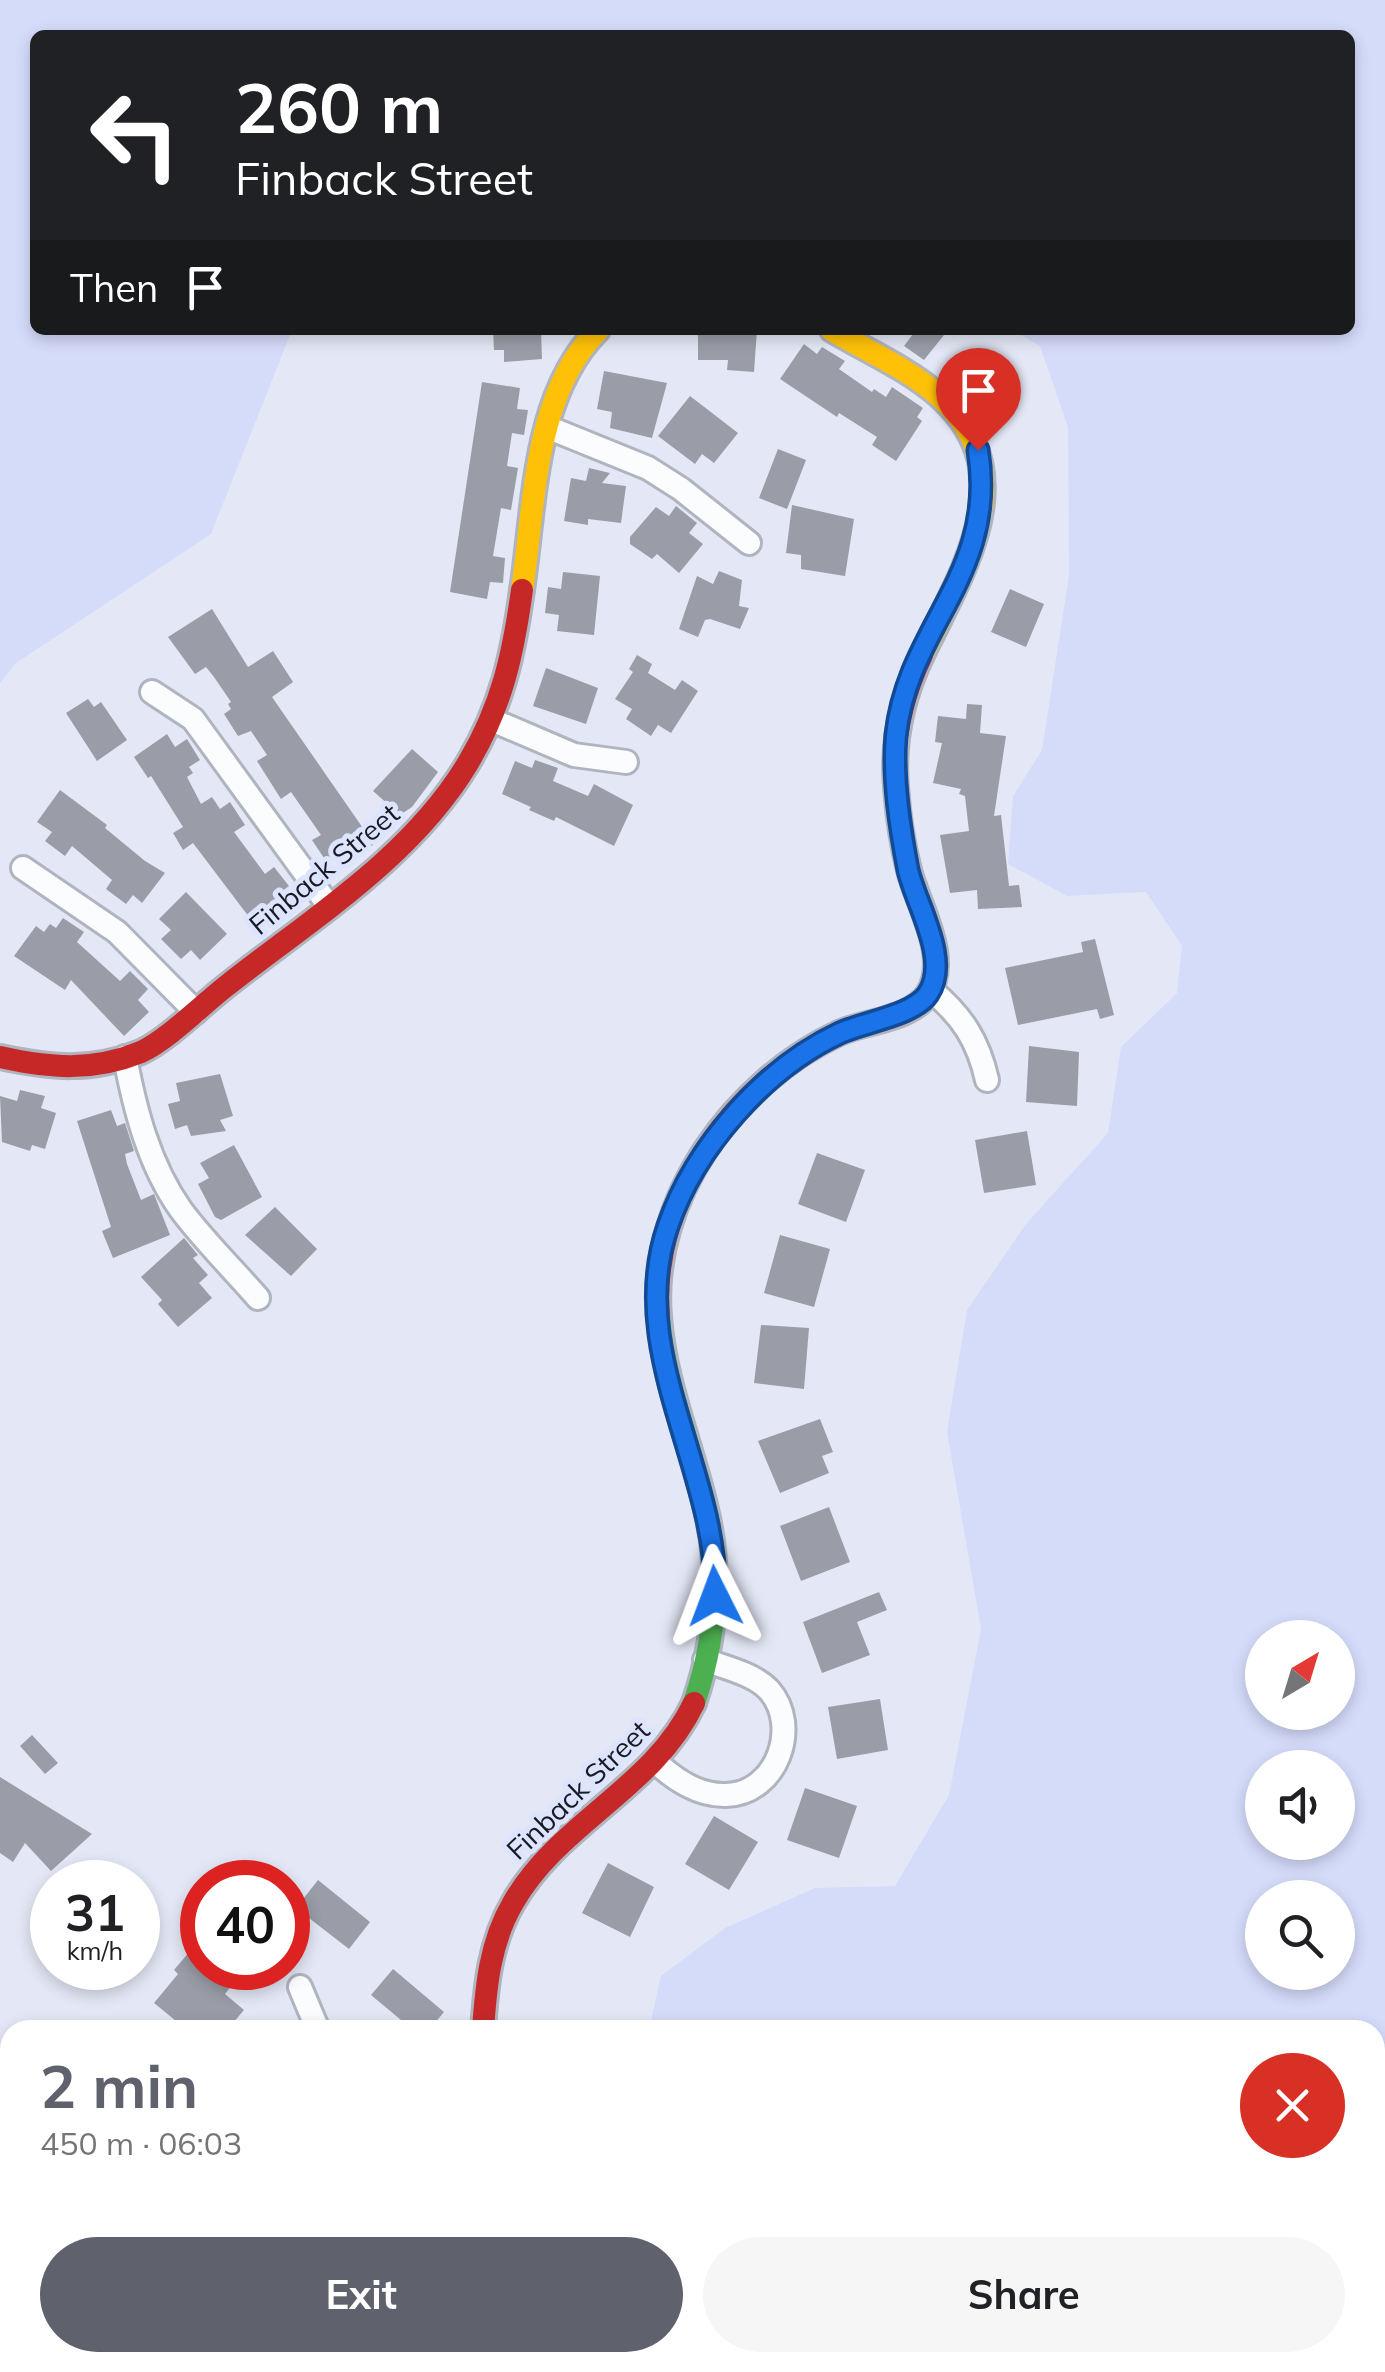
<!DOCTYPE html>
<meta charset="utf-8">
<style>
:root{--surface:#fff;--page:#f6f6f6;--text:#202124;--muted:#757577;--accent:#5f626d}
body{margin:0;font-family:Mulish,sans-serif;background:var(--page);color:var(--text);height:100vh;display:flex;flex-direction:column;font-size:38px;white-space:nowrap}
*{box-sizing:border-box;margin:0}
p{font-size:32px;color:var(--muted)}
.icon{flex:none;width:55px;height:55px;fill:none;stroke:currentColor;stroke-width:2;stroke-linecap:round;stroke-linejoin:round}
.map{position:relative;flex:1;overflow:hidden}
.sheet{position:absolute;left:0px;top:2020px;width:1385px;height:352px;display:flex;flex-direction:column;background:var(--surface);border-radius:30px 30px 0 0;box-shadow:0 5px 15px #0003}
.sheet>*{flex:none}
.top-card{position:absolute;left:30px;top:30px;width:1325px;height:305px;border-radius:15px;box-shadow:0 5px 15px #0003;background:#202124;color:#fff;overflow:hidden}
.needle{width:65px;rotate:38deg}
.buttons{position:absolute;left:1245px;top:1620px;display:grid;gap:20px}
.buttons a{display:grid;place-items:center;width:110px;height:110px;border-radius:50%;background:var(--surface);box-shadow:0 5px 15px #0003;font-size:50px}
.speed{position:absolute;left:30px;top:1860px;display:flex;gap:20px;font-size:50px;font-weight:700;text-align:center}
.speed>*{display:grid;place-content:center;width:130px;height:130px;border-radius:50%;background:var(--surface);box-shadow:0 5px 15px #0003;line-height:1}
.speed small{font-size:25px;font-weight:400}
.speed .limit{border:15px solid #d22;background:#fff;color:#111}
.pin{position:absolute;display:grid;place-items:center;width:85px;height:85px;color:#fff;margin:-102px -42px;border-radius:50% 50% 50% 0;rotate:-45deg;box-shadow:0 0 10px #0007}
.pin .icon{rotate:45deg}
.me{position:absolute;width:110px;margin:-55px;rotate:357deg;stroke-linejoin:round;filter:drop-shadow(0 0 8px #0008)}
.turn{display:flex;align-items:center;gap:35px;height:210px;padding:0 40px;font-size:45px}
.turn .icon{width:130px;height:130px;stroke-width:2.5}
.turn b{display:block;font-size:70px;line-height:85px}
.then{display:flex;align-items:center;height:95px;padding:0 40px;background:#0003;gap:20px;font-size:38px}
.round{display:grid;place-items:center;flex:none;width:105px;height:105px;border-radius:52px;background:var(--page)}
.head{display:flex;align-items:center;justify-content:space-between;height:170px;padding:0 40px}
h1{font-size:60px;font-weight:700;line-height:75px;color:var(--accent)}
.cta{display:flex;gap:20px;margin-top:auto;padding:20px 40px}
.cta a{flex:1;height:115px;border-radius:60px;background:var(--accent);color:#fff;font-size:40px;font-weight:700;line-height:115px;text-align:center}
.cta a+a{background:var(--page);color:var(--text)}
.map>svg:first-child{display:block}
.green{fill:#d5dcfa;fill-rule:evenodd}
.building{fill:#9a9da7}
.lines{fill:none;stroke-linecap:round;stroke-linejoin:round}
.street-casing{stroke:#b0b4be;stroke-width:28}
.fast-casing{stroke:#b0b4be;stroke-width:28}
.slow-casing{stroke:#b0b4be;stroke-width:28}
.jam-casing{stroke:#b0b4be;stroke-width:28}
.street{stroke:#fbfcfe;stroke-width:22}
.fast{stroke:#4caf50;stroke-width:22}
.slow{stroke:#ffc107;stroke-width:22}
.jam{stroke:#c62828;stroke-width:22}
.route-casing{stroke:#114b97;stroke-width:25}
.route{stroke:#1a73e8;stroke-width:18}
.labels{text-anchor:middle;stroke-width:10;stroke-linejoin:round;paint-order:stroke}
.street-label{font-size:28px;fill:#181a23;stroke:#dde4fd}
</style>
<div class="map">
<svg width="1385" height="2372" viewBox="0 0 1385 2372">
<rect width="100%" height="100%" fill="#e4e8f6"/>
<!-- green -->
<path class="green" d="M0,0H1385V2333H1375V2030H649L661,1976L725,1928L815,1888L895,1886L949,1795L981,1629L947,1432L967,1310L1026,1224L1108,1133L1121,1047L1177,993L1182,946L1146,892L1067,896L1008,864L1013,796L1042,750L1069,575L1068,427L1040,346L1012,330H1350V35H35V330H292L211,534L16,663L0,683ZM1262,1638H1338V1712H1262ZM1262,1768H1338V1842H1262ZM1262,1898H1338V1972H1262Z
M1200,2362L1202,2372H830L819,2363Z
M219,2363L515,2362L525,2372H211Z"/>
<!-- building -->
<path class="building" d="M493,330H541L542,359L504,362V350H494Z
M698,330H757L754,372L727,370L728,360H698Z
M916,330H948L924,360L904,346Z
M804,344L817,354L822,347L845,361L839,369L872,392L874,389L886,397L892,387L923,408L917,417L922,421L896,461L872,445L877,437L839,413L837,417L780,379Z
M604,371L667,383L652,438L610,428L612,412L597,409Z
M482,382L520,388L517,409L528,410L524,435L512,433L507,466L518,468L511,510L501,508L493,556L505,558L503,583L490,582L487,599L450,592Z
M690,396L738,433L714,463L702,454L695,464L658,436Z
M778,449L806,460L787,509L759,498Z
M589,468L610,473L602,483L626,486L621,523L588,519V525L564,521L571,478L586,481Z
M792,505L854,519L845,576L801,569V555L786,553Z
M676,506L697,523L689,533L703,544L679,573L657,554L652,559L630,544V537L656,507L669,516Z
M719,571L742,580L739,606L749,608L740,629L710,619L705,620L698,637L679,629L697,576L713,584Z
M563,572L600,576L594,635L557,631L559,615L545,613L548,587L561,589Z
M1010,589L1044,604L1026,647L991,632Z
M212,609L248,667L273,651L293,682L272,697L374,844L343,868L335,856L326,861L312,840L321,835L291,792L281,799L257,761L267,755L251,731L238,736L224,714L231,709L228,704L231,702L214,677L206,667L195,674L168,637Z
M637,655L652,664L648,673L675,690L682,680L698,691L671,733L658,725L651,736L626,719L632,709L615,699L633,672L629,669Z
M546,668L598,688L586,724L533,706Z
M88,699L94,707L101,702L127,740L97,761L66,713Z
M967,704L982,705L980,733L1006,736L994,816L1001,815L1009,886L1019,885L1022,907L978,909L977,890L950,893L940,835L969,831L965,796L959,794L961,789L933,783L942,743L935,742L938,716L966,719Z
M167,734L175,747L187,739L200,760L189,767L193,773L187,777L201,804L212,797L220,809L230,802L245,825L234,832L265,874L274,867L289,886L281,892L291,905L258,929L193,843L183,850L173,833L183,827L151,776L148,778L134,757Z
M412,749L438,772L412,807L400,815L373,791Z
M535,760L558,768L553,781L588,796L594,784L633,805L614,846L556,817L554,821L529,810L531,807L502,794L515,761L532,768Z
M60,790L107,825L105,828L145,861L165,873L142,903L133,895L126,904L106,889L112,880L72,846L65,856L45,841L52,832L37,822Z
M186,892L227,934L200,960L191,950L181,959L161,939L171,930L159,919Z
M63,918L84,932L77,942L120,981L130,971L148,989L138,1000L149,1012L124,1036L71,980L65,990L14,956L36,926L44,932L50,924L56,928Z
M1095,939L1114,1015L1100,1019L1097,1009L1018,1025L1005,968L1083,952L1081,942Z
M1029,1046L1079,1052L1077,1106L1026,1102Z
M220,1074L233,1116L220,1120L226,1131L191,1136L187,1125L175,1129L168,1104L180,1101L176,1083Z
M20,1090L45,1096L41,1108L56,1113L45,1149L32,1145L30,1151L2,1142L0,1096L17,1101Z
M111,1110L117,1126L125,1123L134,1151L125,1154L127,1164L141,1200L154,1194L170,1235L113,1258L102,1231L111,1227L77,1121Z
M1027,1131L1036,1185L984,1193L975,1140Z
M234,1145L262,1197L221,1220L215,1217L198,1184L209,1178L200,1163Z
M817,1153L865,1170L846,1222L798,1204Z
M275,1207L317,1249L291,1276L245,1235Z
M780,1235L830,1249L814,1307L764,1293Z
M184,1238L198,1255L193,1258L208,1275L199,1283L212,1298L178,1327L158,1304L162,1300L141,1277Z
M761,1325L809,1328L804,1389L754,1383Z
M820,1419L833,1452L822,1456L829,1473L780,1493L758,1441Z
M829,1507L850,1562L801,1581L780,1526Z
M879,1592L887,1610L857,1622L870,1655L822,1673L803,1622Z
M880,1699L888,1750L837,1759L828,1707Z
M32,1735L58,1763L45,1774L20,1746Z
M0,1777L92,1834L51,1871L25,1843L13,1862L0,1853Z
M805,1788L857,1806L839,1858L787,1840Z
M714,1816L758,1842L729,1890L685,1864Z
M608,1863L654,1887L630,1937L582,1913Z
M318,1880L370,1922L349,1949L296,1908Z
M190,1951L202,1961V1968H211L232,1985L225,1994L244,2010L227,2030H187L154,2003L178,1974L174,1970Z
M393,1969L444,2012L429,2030H413L371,1995Z"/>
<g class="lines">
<!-- street casing -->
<g class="street-casing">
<path id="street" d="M547,427L648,468L681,489L749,543
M152,692L193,719L329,906
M492,720L574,755L626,762
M23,868L117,932L196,1012
M931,990C962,1016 978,1040 987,1080
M125,1057C135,1110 149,1165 181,1210C204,1241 233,1269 258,1298
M657,1763C675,1780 700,1796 726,1795C777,1794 801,1726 769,1690C754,1674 726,1668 705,1660
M300,1987L318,2030
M0,2133L10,2132
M614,2362L630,2372"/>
</g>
<!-- fast casing -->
<g class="fast-casing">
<path id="fast" d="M659,1317C664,1382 690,1442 705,1505C722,1572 716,1638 694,1703"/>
</g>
<!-- slow casing -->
<g class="slow-casing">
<path id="slow" d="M832,330C867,351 907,368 938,395C1027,473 963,570 922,655
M522,590C535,505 533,395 598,330"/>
</g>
<!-- jam casing -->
<g class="jam-casing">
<path id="jam" d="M0,1057C50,1068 92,1072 141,1052C167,1040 201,1006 225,987C311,919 411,858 468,763C502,706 513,655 522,590
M659,1317C649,1199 734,1082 839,1033C865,1021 911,1020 928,994C951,957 918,906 909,870C902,843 898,815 896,787C892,740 902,697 922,655
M483,2030C486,1986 490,1942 513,1903C559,1822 654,1788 694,1703"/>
</g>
<!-- street -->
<use href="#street" class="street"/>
<!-- fast -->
<use href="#fast" class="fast"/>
<!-- slow -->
<use href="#slow" class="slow"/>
<!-- jam -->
<use href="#jam" class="jam"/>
</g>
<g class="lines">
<!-- route casing -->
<g class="route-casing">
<path id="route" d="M715,1596C719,1472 624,1351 668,1226C695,1147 765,1068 840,1033C864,1022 914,1015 928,994C951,960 916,905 908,870C900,828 892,778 896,735C908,625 998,575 978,450"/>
</g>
<!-- route -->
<use href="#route" class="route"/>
</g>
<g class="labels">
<!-- street labels -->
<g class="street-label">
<text transform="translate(324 869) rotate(-40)" y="10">Finback Street</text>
<text transform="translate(578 1790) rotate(-44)" y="10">Finback Street</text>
</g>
</g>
</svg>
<div class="buttons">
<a><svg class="needle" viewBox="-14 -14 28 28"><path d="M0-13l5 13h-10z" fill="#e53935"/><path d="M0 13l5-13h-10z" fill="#757577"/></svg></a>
<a><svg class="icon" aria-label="sound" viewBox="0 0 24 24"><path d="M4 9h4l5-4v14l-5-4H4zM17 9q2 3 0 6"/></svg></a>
<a><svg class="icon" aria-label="search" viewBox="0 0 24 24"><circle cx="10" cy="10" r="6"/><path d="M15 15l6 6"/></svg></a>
</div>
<div class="speed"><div>31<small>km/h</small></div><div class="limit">40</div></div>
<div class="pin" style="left:978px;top:450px;background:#d93025"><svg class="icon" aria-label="arrive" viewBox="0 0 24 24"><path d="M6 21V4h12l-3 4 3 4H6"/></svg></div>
<svg class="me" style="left:715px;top:1596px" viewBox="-20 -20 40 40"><path d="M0-17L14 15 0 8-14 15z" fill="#1a73e8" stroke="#fff" stroke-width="4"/></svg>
<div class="top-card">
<div class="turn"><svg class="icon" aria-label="left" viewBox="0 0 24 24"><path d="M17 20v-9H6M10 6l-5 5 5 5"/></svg><div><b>260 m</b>Finback Street</div></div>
<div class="then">Then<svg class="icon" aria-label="arrive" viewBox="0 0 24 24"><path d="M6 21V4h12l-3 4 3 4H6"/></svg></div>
</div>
<section class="sheet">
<div class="head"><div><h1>2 min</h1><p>450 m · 06:03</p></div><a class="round" style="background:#d93025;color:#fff"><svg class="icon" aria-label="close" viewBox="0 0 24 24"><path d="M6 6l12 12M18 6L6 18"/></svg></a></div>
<div class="cta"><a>Exit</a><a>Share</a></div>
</section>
</div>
